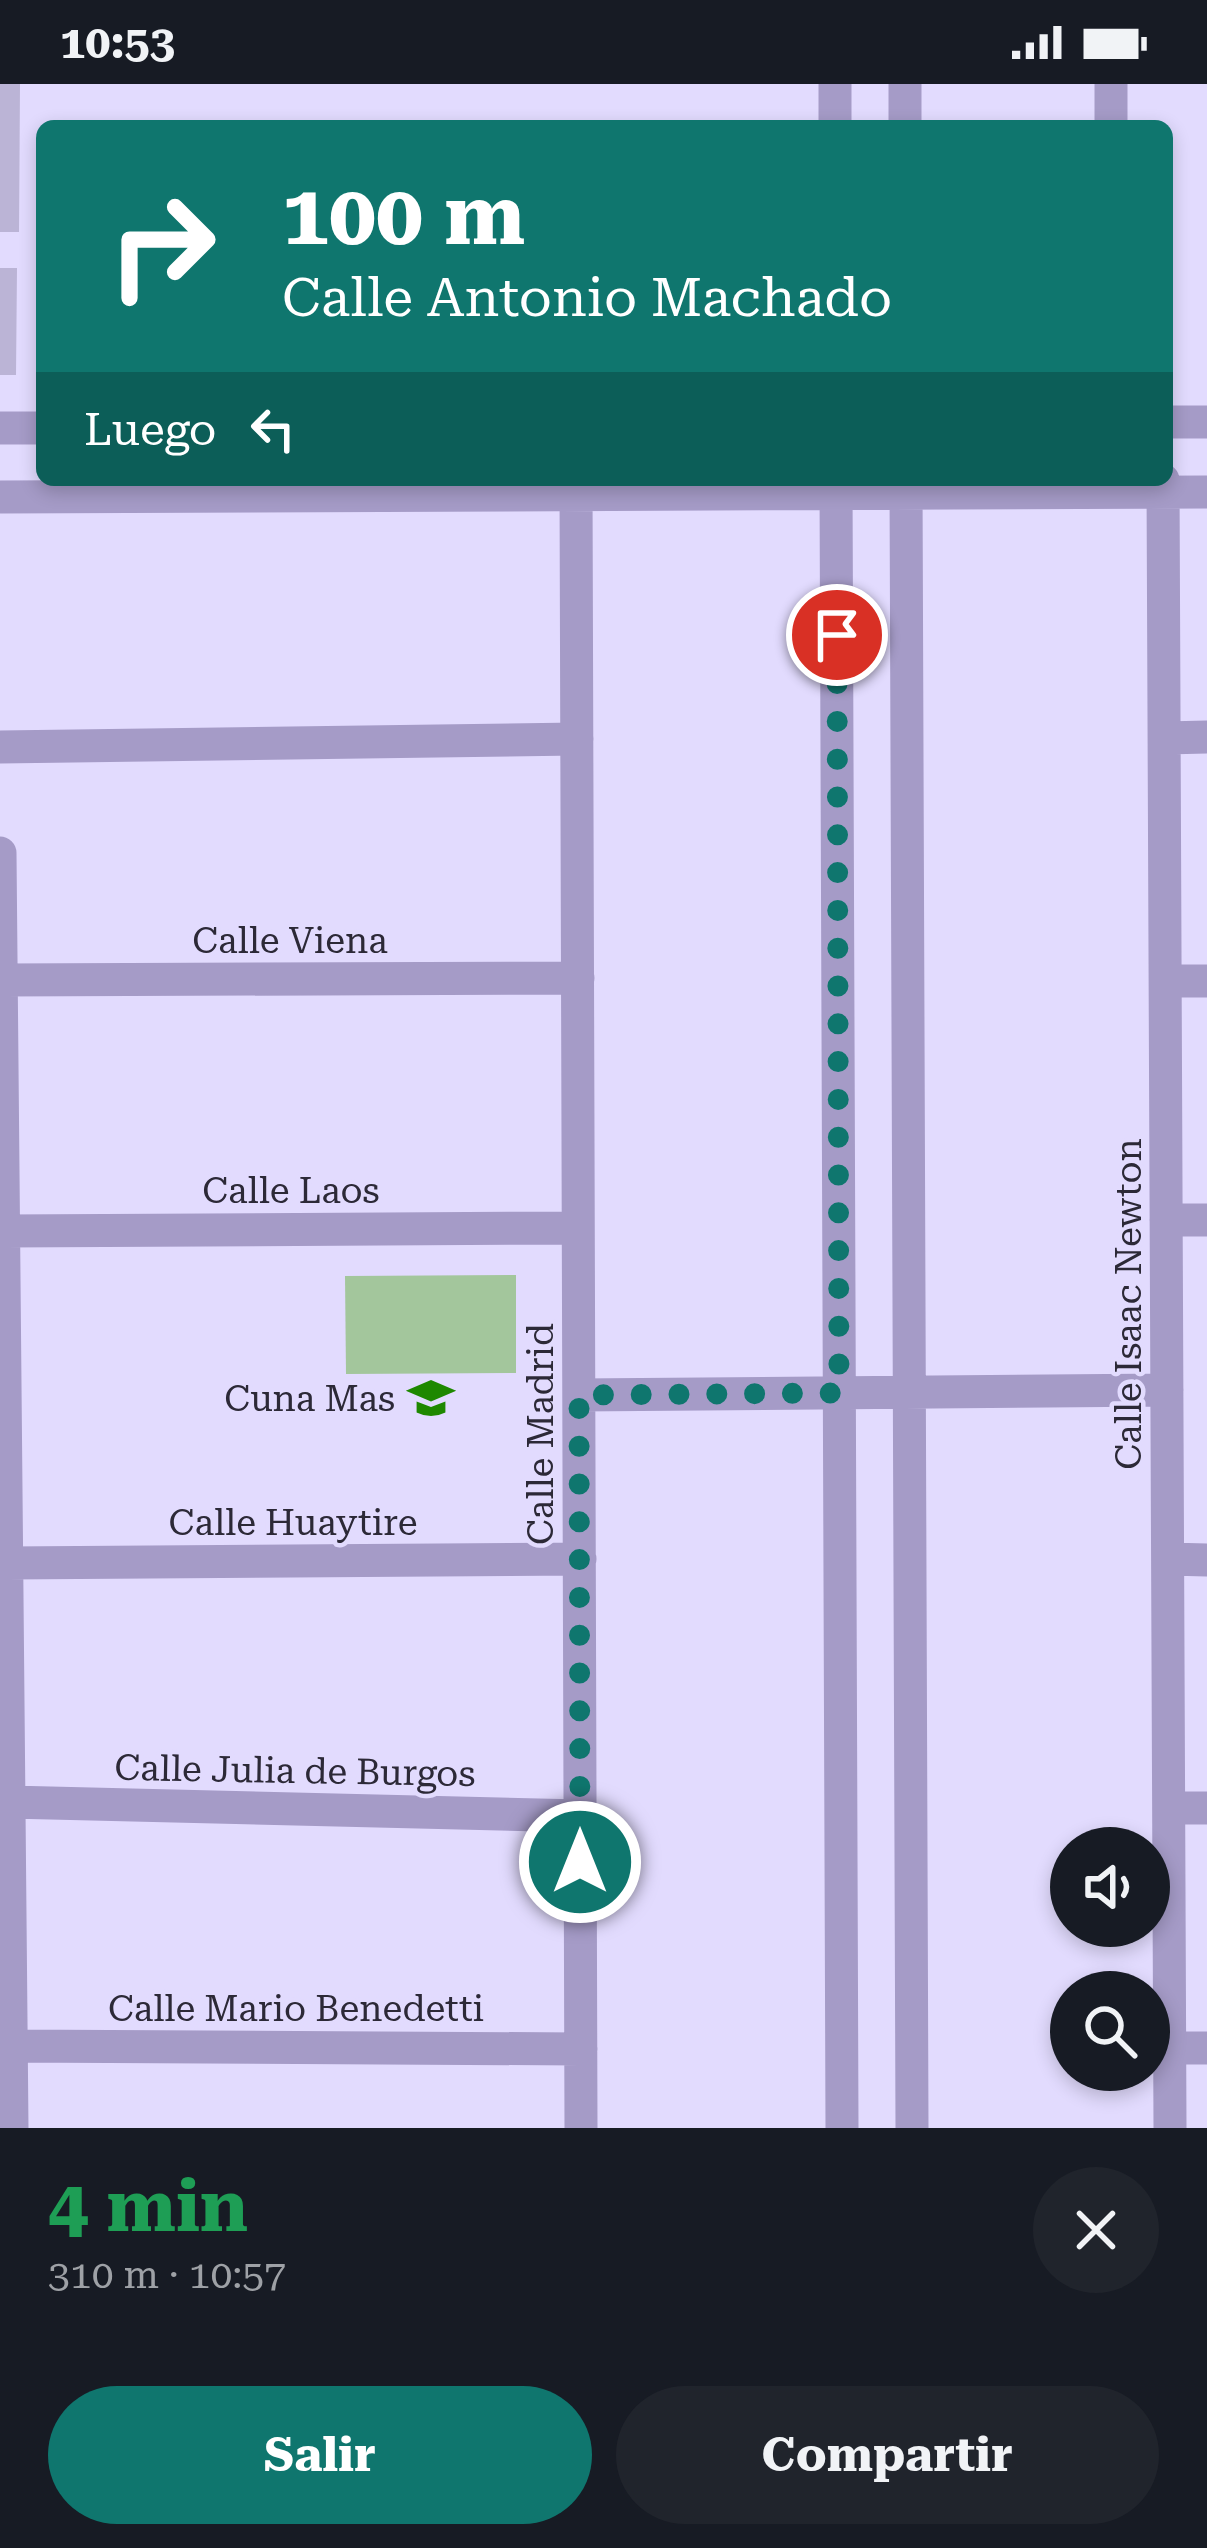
<!DOCTYPE html>
<html lang="es">
<meta charset="utf-8">
<style>
:root{--surface:#171b24;--page:#20242c;--text:#f1f3f6;--muted:#9ea1a6;--accent:#0f766e}
body{margin:0;font-family:"Roboto Serif",serif;background:var(--page);color:var(--text);height:100vh;display:flex;flex-direction:column;font-size:45px;white-space:nowrap}
*{box-sizing:border-box;margin:0}
p{font-size:39px;color:var(--muted)}
.icon{flex:none;width:66px;height:66px;fill:none;stroke:currentColor;stroke-width:2;stroke-linecap:round;stroke-linejoin:round}
.map{position:relative;height:2044px;overflow:hidden}
.drawer{display:flex;flex-direction:column;background:var(--surface);flex:1}
.drawer>*{flex:none}
.guide{position:absolute;left:36px;top:36px;width:1137px;height:366px;border-radius:18px;box-shadow:0 6px 18px #0003;background:#0f766e;color:#fff;overflow:hidden}
.tools{position:absolute;left:1050px;top:1743px;display:grid;gap:24px}
.tools a{display:grid;place-items:center;width:120px;height:120px;border-radius:50%;background:var(--surface);box-shadow:0 6px 18px #0003;font-size:60px}
.pin{position:absolute;display:grid;place-items:center;width:102px;height:102px;color:#fff;margin:-51px;border:6px solid #fff;border-radius:50%;box-shadow:0 3px 12px #0007}
.me{position:absolute;width:132px;margin:-66px;rotate:0deg;stroke-linejoin:round;filter:drop-shadow(0 0 9px #0008)}
.turn{display:flex;align-items:center;gap:42px;height:252px;padding:0 48px;font-size:54px}
.turn .icon{width:156px;height:156px;stroke-width:2.5}
.turn b{display:block;font-size:84px;line-height:102px}
.then{display:flex;align-items:center;height:114px;padding:0 48px;background:#0003;gap:24px;font-size:45px}
.round{display:grid;place-items:center;flex:none;width:126px;height:126px;border-radius:63px;background:var(--page)}
.summary{display:flex;align-items:center;justify-content:space-between;height:204px;padding:0 48px}
h1{font-size:72px;font-weight:700;line-height:90px;color:#1e9e55}
.action{display:flex;gap:24px;margin-top:auto;padding:24px 48px}
.action a{flex:1;height:138px;border-radius:72px;background:var(--accent);color:#fff;font-size:48px;font-weight:700;line-height:138px;text-align:center}
.action a+a{background:var(--page);color:var(--text)}
.status{display:flex;justify-content:space-between;align-items:center;height:84px;padding:0 60px;background:var(--surface);direction:ltr}
.status svg{height:33px;fill:currentColor}
.map>svg:first-child{display:block}
.green{fill:#a3c69c}
.building{fill:#bbb4d6}
.lines{fill:none;stroke-linecap:round;stroke-linejoin:round}
.minor{stroke:#a59bc7;stroke-width:33}
.route{stroke:#0f766e;stroke-width:21;stroke-dasharray:0 37.8}
.labels{text-anchor:middle;stroke-width:9;stroke-linejoin:round;paint-order:stroke}
.street-label{font-size:36px;fill:#2c2937;stroke:#e2dbfe}
.poi-label{font-size:36px;fill:#2c2937;stroke:#e2dbfe;text-anchor:end}
</style>
<div class="status"><b>10:53</b><svg viewBox="0 0 49 12"><path d="M0 12V9h3v3zM5 12V6h3v6zM10 12V3h3v9zM15 12V0h3v12zM26 1h20v11H26zM47 4h2v5h-2z"/></svg></div>
<div class="map">
<svg width="1207" height="2044" viewBox="0 0 1207 2044">
<rect width="100%" height="100%" fill="#e2dbfe"/>
<!-- green -->
<path class="green" d="M516,1191V1289L346,1290L345,1192Z"/>
<!-- building -->
<path class="building" d="M0,0H20L19,148H0Z
M0,184H17L16,291H0Z"/>
<g class="lines">
<!-- minor -->
<path class="minor" d="M835,0V42
M905,0V42
M1111,0V42
M1167,338H1207
M0,344H42
M576,396L581,2044
M836,396L842,2044
M906,396L912,2044
M1163,396L1170,2044
M0,413L1207,408
M1165,654L1207,653
M0,663L577,655
M0,769L12,2044
M2,896L578,894
M1166,897H1207
M1166,1136H1207
M4,1147L578,1144
M579,1311L1167,1306
M1168,1475L1207,1476
M7,1479L580,1475
M9,1718L580,1732
M1169,1724H1207
M11,1962L581,1965
M1170,1964H1207"/>
</g>
<g class="lines">
<!-- route -->
<path class="route" d="M580,1778L579,1311L839,1309L837,551"/>
</g>
<!-- icons -->
<defs>
<g id="school-bare" transform="scale(3.6)"><path d="M0-5L7-2L0 1L-7-2ZM-4 1L0 2.5L4 1V4Q0 6-4 4Z" fill="#1e8800" stroke="#e2dbfe" stroke-width="2.5" paint-order="stroke"/></g>
</defs>
<g fill-rule="evenodd">
<use href="#school-bare" x="431" y="1314"/>
</g>
<g class="labels">
<!-- street labels -->
<g class="street-label">
<text x="290" y="869">Calle Viena</text>
<text x="291" y="1119">Calle Laos</text>
<text transform="translate(1128 1220) rotate(-90)" y="13">Calle Isaac Newton</text>
<text transform="translate(540 1350) rotate(-90)" y="13">Calle Madrid</text>
<text x="293" y="1451">Calle Huaytire</text>
<text transform="translate(295 1686) rotate(1)" y="13">Calle Julia de Burgos</text>
<text x="296" y="1937">Calle Mario Benedetti</text>
</g>
<!-- poi labels -->
<g class="poi-label">
<text x="395" y="1327">Cuna Mas</text>
</g>
</g>
</svg>
<div class="tools">
<a><svg class="icon" aria-label="sound" viewBox="0 0 24 24"><path d="M4 9h4l5-4v14l-5-4H4zM17 9q2 3 0 6"/></svg></a>
<a><svg class="icon" aria-label="search" viewBox="0 0 24 24"><circle cx="10" cy="10" r="6"/><path d="M15 15l6 6"/></svg></a>
</div>
<div class="pin" style="left:837px;top:551px;background:#d93025"><svg class="icon" aria-label="arrive" viewBox="0 0 24 24"><path d="M6 21V4h12l-3 4 3 4H6"/></svg></div>
<svg class="me" style="left:580px;top:1778px" viewBox="-20 -20 40 40"><circle r="17" fill="#0f766e" stroke="#fff" stroke-width="3"/><path d="M0-11L8 9 0 5-8 9z" fill="#fff"/></svg>
<div class="guide">
<div class="turn"><svg class="icon" aria-label="right" viewBox="0 0 24 24"><path d="M7 20v-9h11M14 6l5 5-5 5"/></svg><div><b>100 m</b>Calle Antonio Machado</div></div>
<div class="then">Luego<svg class="icon" aria-label="left" viewBox="0 0 24 24"><path d="M17 20v-9H6M10 6l-5 5 5 5"/></svg></div>
</div>
</div>
<section class="drawer">
<div class="summary"><div><h1>4 min</h1><p>310 m · 10:57</p></div><a class="round"><svg class="icon" aria-label="close" viewBox="0 0 24 24"><path d="M6 6l12 12M18 6L6 18"/></svg></a></div>
<div class="action"><a>Salir</a><a>Compartir</a></div>
</section>
